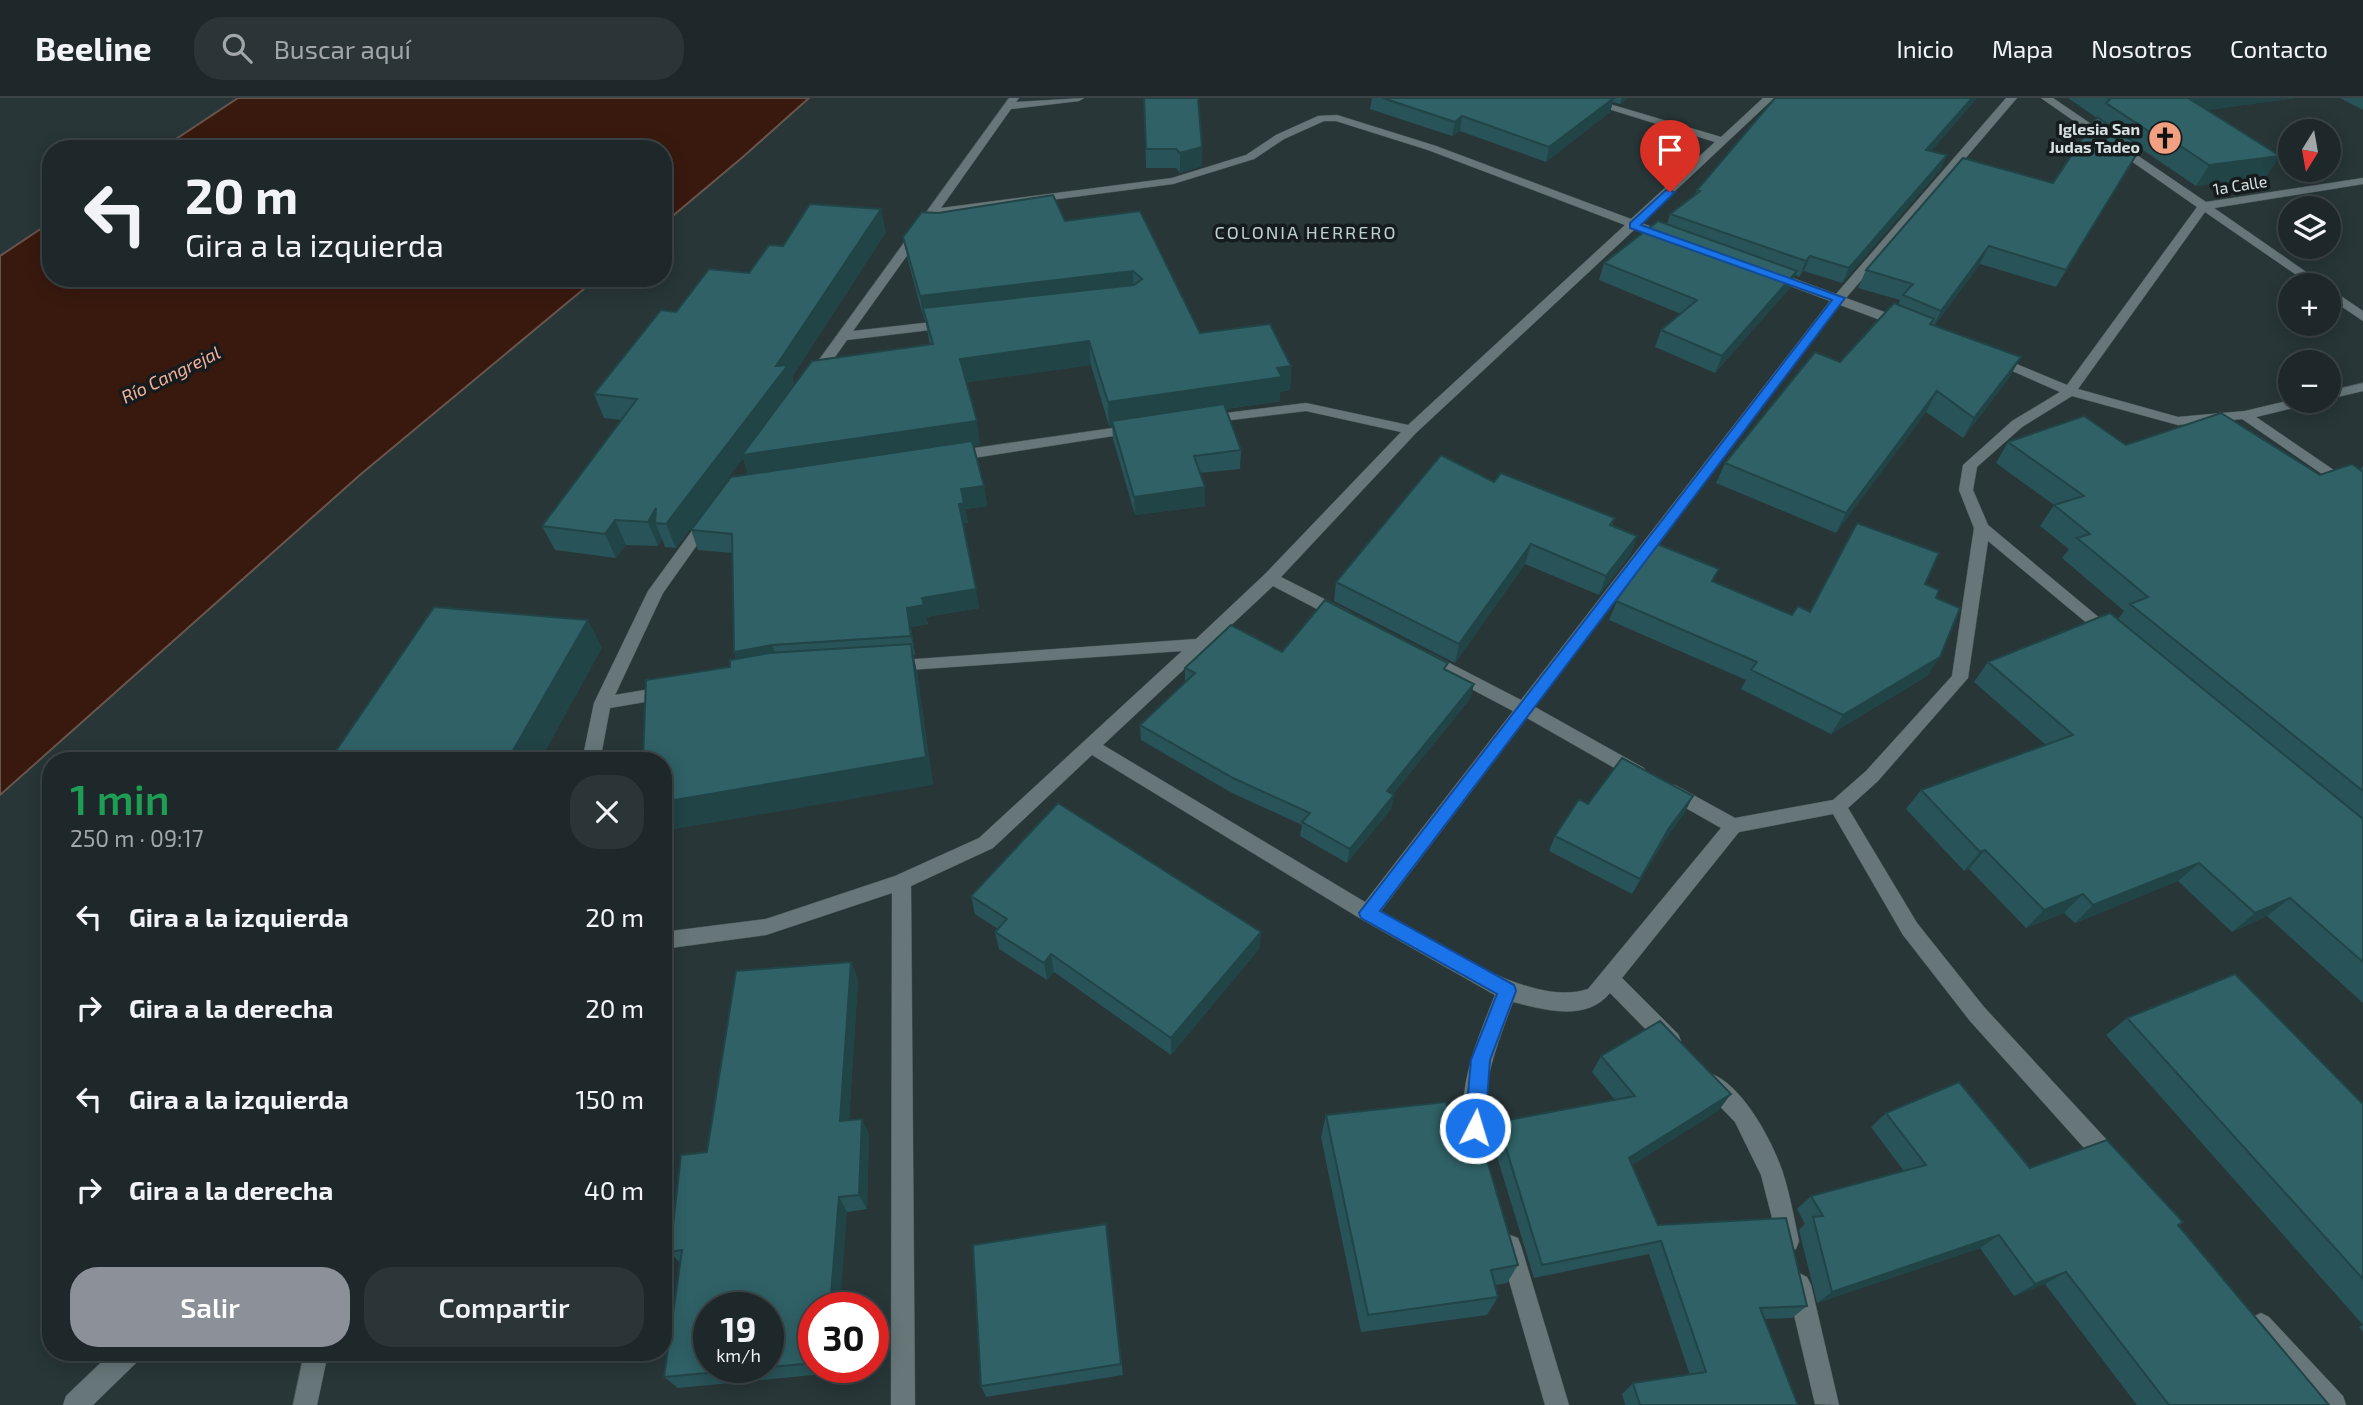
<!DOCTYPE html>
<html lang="es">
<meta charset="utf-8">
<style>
:root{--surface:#1e282a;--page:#2b3436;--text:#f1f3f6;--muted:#a1a6a8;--line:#3c4447;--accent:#8c9099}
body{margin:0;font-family:"Exo 2",sans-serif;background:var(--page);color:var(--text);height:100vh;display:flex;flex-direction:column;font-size:26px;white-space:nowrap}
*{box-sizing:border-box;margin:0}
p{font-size:23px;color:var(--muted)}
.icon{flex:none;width:38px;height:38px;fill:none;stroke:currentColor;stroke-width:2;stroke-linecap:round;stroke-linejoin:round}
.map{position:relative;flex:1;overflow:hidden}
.sheet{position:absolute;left:42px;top:654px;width:630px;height:609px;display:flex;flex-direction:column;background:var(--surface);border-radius:28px;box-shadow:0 4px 18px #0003,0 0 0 2px var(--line)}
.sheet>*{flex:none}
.guide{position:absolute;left:42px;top:42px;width:630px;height:147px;border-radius:28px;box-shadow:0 4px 18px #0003,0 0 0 2px var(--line);background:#1e282a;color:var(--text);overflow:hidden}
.needle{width:46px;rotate:191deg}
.buttons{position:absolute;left:2278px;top:21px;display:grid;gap:14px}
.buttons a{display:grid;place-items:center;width:63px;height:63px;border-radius:50%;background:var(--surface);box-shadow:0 4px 18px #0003,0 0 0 2px var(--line);font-size:35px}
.speed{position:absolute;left:693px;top:1194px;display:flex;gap:14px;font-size:35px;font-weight:700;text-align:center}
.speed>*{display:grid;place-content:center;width:91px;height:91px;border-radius:50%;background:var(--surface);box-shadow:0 4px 18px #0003,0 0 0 2px var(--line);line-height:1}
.speed small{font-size:18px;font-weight:400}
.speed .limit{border:10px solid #d22;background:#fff;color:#111}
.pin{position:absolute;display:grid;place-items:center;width:60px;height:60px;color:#fff;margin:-72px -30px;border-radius:50% 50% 50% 0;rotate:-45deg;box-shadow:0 0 7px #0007}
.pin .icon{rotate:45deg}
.me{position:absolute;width:77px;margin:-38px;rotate:5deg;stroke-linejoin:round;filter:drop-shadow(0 0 5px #0008)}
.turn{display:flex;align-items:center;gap:24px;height:147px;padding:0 28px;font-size:32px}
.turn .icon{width:91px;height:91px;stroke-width:2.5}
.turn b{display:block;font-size:49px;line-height:60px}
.round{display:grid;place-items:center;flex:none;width:74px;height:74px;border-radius:28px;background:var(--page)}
.overview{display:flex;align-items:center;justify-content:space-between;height:119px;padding:0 28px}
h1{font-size:42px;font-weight:600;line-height:52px;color:#1e9e55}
.action{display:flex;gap:14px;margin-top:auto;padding:14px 28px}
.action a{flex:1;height:80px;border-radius:28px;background:var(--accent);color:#fff;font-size:28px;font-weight:600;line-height:80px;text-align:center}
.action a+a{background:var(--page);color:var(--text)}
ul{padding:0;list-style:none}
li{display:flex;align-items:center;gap:21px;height:91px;padding:0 28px}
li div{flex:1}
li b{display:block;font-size:26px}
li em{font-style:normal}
header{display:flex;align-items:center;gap:42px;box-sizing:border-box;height:98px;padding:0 35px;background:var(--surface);border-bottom:2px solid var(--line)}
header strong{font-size:33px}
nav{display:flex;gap:38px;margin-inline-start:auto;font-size:24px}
.search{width:490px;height:63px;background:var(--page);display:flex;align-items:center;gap:18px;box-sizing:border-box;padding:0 24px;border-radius:28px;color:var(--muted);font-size:26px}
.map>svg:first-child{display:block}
.water{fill:#39190e;stroke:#68554d;stroke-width:2}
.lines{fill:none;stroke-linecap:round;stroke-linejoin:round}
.minor-casing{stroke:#485455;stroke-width:1}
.minor{fill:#677779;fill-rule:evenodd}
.wall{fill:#285358}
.shaded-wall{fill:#214447}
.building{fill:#2f6166;stroke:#214447;stroke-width:2;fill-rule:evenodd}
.route{fill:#1a73e8;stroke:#114b97;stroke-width:2}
.labels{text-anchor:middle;stroke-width:7;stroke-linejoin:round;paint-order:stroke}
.far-poi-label{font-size:16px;font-weight:bold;fill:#d7e0e1;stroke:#161c1d;text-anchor:end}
.far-street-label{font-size:16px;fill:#d7e0e1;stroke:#161c1d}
.far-neighbourhood-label{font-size:18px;letter-spacing:2px;fill:#becfd1;stroke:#161c1d}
.far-water-label{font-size:18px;font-style:italic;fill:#f5b29b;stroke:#161c1d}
</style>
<header>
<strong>Beeline</strong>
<div class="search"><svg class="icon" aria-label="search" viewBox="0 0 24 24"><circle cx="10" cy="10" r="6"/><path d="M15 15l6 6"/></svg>Buscar aquí</div>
<nav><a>Inicio</a><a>Mapa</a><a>Nosotros</a><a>Contacto</a></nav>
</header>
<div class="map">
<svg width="2363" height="1307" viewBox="0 0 2363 1307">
<rect width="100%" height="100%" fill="#283638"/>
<!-- water -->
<path class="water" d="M238,0H809L744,58L663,126V51H161Z
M51,124V180H597L361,376L0,697V158Z"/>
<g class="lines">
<!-- minor casing -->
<g class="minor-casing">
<path id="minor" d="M1009,0H1019L1016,4L1084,0L1079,3L1011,11L941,110L1172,80L1246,57L1276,37L1318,18L1337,17L1436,48L1631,121L1715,44L1573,0H1589L1721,39L1763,0H1774L1641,125L1672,136V142H1664L1635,131L1416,335L1281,479L1348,513L1350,517L1348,521H1336L1273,488L1103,647L1365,804L1513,613L1420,564L1418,560L1420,556H1432L1521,602L1830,203L1766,179V173H1774L1836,196L2006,0H2017L1846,200L1909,223V229H1899L1840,207L1535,609L1644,670L1647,675L1644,680H1632L1527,620L1381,813C1433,841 1529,911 1588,891L1721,730L1663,697L1660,692L1663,687H1675L1735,720L1833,702L1866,673L1952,578L1974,430L1959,392L1963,367L2012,323L2060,294L1985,261L1987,258H1997L2067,287L2197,109L2041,0H2053L2206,104L2363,80V86L2214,110L2325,187H2311L2205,114L2078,291L2178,319L2245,313L2291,302L2312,303L2310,306L2256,319L2363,392V404L2242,321L2178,327L2072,298L2022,329L1977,369L1973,392L1988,427L2120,537L2112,543L2106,541L1988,443L1968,580L1878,683L1848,710L1917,825L1984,909L2118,1054L2121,1062L2118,1070L2110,1073L2102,1070L1970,923L1903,837L1833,716L1739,734L1622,880L1678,936L1681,943L1678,950L1671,953L1664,950L1610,895C1586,924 1545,912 1513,904C1503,931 1492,958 1487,987C1485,1005 1491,1041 1487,1051L1479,1055L1471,1051C1450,1002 1477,943 1495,897L1361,821L1092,657L993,750L911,788L915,1307H891L892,795L766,837L663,851V834L766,821L895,778L979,740L1182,553L894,573L886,567L888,563L1196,541L1265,476L1401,334L1306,313L1207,325L1202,324V318L1306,305L1408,327L1625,127L1428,52L1336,23H1324L1284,41L1254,61L1173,86L936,117L853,233L950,222L955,223V229L847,242L818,283H808V277Z
M2329,190L2363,213V223L2329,200Z
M2363,285V293L2329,301V293Z
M1134,327L1139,328V334L954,363L947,358L954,353Z
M707,418L714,423L663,495L615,597L668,588L676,594L668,600L610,610L600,663H582L594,605L648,493L702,419Z
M1712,976C1743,988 1773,1044 1783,1075C1790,1097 1794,1120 1799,1143L1796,1151L1788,1154L1780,1151L1761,1077L1735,1024L1705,993L1701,986L1705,979Z
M1510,1137L1518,1140L1521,1148L1569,1307H1545L1499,1148L1502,1140Z
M1799,1175L1807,1179L1811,1187L1839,1307L1815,1306L1787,1187L1791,1179Z
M2261,1215L2269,1219L2343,1298L2346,1307H2317L2253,1235L2249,1227L2253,1219Z
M111,1255H140L137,1264L93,1307H63L66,1298Z
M304,1255H328L317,1307H293Z"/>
</g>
<!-- minor -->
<use href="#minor" class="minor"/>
</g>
<!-- wall -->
<path class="wall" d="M1144,0L1202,49V68L1180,75L1176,70H1146Z
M1372,0H1628L1620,6L1613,4L1610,14L1546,64L1460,33L1452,38L1370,11Z
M1775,0H1977L1931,53L1947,57L1940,72L1842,185L1804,173L1799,179L1795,177L1790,190L1715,275L1655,249L1661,232L1681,216L1599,182L1604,165L1667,126L1670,116L1695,96L1697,92Z
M2068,0H2296L2207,12L2266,79L2196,88L2140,50L2056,189L1980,166L1934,228L2021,259L2009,280L1963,340L1926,314L1836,435L1716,385L1725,365L1840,264L1898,207L1900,202L1858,190L1866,172L2053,85L2097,20Z
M2340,0H2363V12Z
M1140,113L1200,235L1291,268L1290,292L1280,294V303L1226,311L1241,352L1240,371L1200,375L1205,389V408L1135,417L1113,341L1112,328H1109L1091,267L966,284L980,347L973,348L984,388L987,408L965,411L968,425H963L979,510L926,519L928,526L911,529L915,557H913L917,574L933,687L730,569L736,561L734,554L733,455L698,452L691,432L748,376L743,360L676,450L665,449L662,441L658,448L626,447L616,460L555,452L542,428L621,322L604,320L594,296L676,214L749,175L783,148L886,134L792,279L794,287L930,246L925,222H924L908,163L903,139L1065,123Z
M2008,344L2126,347L2320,377L2360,371L2363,368V905L2267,818L2232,834L2178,783L2075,825L2064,815L2026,830L1969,771L1964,773L1906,711L1921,692L2046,647L1974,584L1988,564L2118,521L2124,513L2062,460L2069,451L2040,428L2054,407L1996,365Z
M1494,384L1615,420L1612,428L1637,438L1630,457L1599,497L1525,466L1455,565L1334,503L1336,484Z
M1714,484L1792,517L1925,486L1936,500L1927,578L1831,636L1741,591L1746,582L1609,522L1624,486Z
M1282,554L1446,572L1474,586L1470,601L1393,696L1394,697L1391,711L1347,765L1300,738L1302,727L1232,695L1141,642L1140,627L1185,584V570Z
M1693,698L1685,714L1662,746L1632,796L1549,753L1555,738L1588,706Z
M971,798L1261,834L1259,851L1171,957L1054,874L1047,882L999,851L995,834L998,831L975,816Z
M851,864L858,882L849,1022L869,1036L867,1111L847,1114L814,1209V1269H835L834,1275L678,1290L664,1279L680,1165L670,1154L707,1054Z
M2127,920L2363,1006V1227L2106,937Z
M1601,958L1719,1012L1632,1067L1658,1127L1807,1208L1792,1220L1764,1221L1798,1307H1625L1622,1296L1633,1285L1690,1277L1649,1156L1534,1180L1491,1039L1498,1024L1615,1002L1592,974Z
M1886,1015L2179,1127L2329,1307H2137L2045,1186L2014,1198L1980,1150L1817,1205L1799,1132L1805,1126L1797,1111L1811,1098L1904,1073L1871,1029Z
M1326,1017L1452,1026L1518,1167L1507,1185L1495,1187L1498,1199L1487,1217L1361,1234L1321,1039Z
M1106,1126L1123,1277L986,1299L981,1288Z
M2363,1227V1234L2359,1229Z"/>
<!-- shaded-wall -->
<path class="shaded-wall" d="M1614,0L1610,14L1546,64L1549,49Z
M1622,0H1628L1620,6Z
M1972,0H1977L1920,67L1926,52Z
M2181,0H2296L2171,17Z
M1462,18L1460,33L1452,38L1455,24Z
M1202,49V68L1180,75V55Z
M1947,57L1940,72L1842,185L1849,170Z
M2280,58L2266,79L2196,88L2209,67Z
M881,111L886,134L792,279L795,291L977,323L980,347L750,381L743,360L676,450L666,426L776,268Z
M1989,148L1980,166L1932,230L1941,213Z
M1810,158L1804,173L1799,179L1806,163Z
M1133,173L1134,197L923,210L925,222H924L920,198Z
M1797,173L1790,190L1715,275L1722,258Z
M1089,243L1091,267L964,285L960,261Z
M2021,259L2009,280L1963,340L1974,320Z
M1291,268L1290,292L1280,294V303L1113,327L1112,323V328H1109L1108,304Z
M1937,293L1926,314L1836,435L1846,415Z
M984,388L987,408L965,411L968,425H963L959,406L961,391Z
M1205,389V408L1135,417L1134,399Z
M656,410L655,425L662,441L658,448L648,424Z
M615,422L626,447L616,460L605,436Z
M1637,438L1630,457L1599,497L1606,478Z
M1531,446L1525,466L1455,565L1459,546Z
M976,491L979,510L926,519L928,526L911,529L915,557L911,538L907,510L922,500Z
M588,522L602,550L540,663H507Z
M911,546L917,574L933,687L663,733V704Z
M772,547L779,566L741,573L734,554Z
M1940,559L1927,578L1831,636L1843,617Z
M1474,586L1470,601L1384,707L1387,693Z
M1394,697L1391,711L1347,765L1350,751Z
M1693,698L1685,714L1662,746L1632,796L1669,730Z
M1985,752L1969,771L1964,773L1980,754Z
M2199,765L2178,783L2075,825L2093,807Z
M2083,796L2064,815L2026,830L2044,812Z
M2290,800L2267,818L2232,834L2255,815Z
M1261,834L1259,851L1171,957V940Z
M1051,856L1054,874L1047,882L1044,865Z
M851,864L858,882L848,1039L840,1023Z
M1731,996L1719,1012L1619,1075L1629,1060Z
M862,1021L869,1036L867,1111L859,1097Z
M839,1099L847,1114L840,1209H830Z
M1999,1137L1980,1150L1817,1205L1832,1194Z
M2066,1174L2045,1186L2014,1198L2035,1186Z
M829,1269H835L834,1275Z"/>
<!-- building -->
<path class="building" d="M1144,0H1198L1202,49L1180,55L1176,51H1146Z
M1383,0H1614L1549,49L1462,18L1455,24Z
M1775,0H1972L1926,52L1947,57L1849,170L1810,158L1806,163L1670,116L1700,93L1697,92Z
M2108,0H2188L2280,58L2209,67L2152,29L2150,34L2106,5L2110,1Z
M2097,19L2141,49L2066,172L1989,148L1941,213L1903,197L1913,186L1866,172L1963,60L2053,85Z
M1053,97L1065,123L1140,113L1200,235L1270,226L1291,268L1277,270L1282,279L1108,304L1089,243L960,261L977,323L742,357L812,263L933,246L923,210L1134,187L1142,181L1133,173L920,198L903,139L922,114L938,115Z
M810,106L881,111L776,268L788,267L666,426L655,425L656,410L648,424L615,422L605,436L542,428L637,301L594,296L661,212L676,214L709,171L749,175L769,147L783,148Z
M1658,123L1797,173L1722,258L1661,232L1697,202L1604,165Z
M1894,205L1934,221L1930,226L2021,259L1974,320L1937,293L1846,415L1725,365L1815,254L1840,264Z
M1224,306L1241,352L1194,358L1205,389L1134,399L1112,323Z
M2221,315L2320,377L2352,366L2363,374V693L2130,506L2148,499L2077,440L2090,436L2054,407L2084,398L2008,344L2084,318L2126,347Z
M972,343L984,388L961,391L964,405L959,406L976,491L922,500L924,507L907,510L911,538L772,547L734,554L732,436L691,432L731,379Z
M1441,357L1494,384L1501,375L1615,420L1610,427L1637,438L1606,478L1531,446L1459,546L1336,484Z
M1857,425L1939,455L1925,486L1939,492L1936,500L1960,510L1940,559L1843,617L1751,572L1757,564L1616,503L1627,487L1624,486L1655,445L1719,471L1712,483L1792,517L1798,508L1810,514Z
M1325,502L1448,565L1444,571L1474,586L1387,693L1394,697L1350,751L1302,724L1310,715L1233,680L1140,627L1195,575L1185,570L1231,527L1282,554Z
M434,509L588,522L507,663H329Z
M2110,515L2363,721V864L2290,800L2255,815L2199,765L2093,807L2083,796L2044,812L1985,752L1980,754L1921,692L2073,637L1988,564Z
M911,546L926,659L663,704V663H643L646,582L730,569V562L769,555Z
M1622,660L1693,698L1669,730L1640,781L1555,738L1579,701L1588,706Z
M1058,705L1261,834L1171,940L1051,856L1044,865L995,834L1007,821L971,798Z
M851,864L840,1023L862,1021L859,1097L839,1099L830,1209H814V1265L664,1279L682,1152L670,1154L681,1057L707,1054L736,873ZM709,1209H768V1269H709Z
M2235,876L2363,1006V1181L2127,920Z
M1660,923L1731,996L1629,1060L1658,1127L1786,1120L1807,1208L1760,1210L1798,1307H1640L1633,1285L1706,1274L1661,1143L1542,1167L1498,1024L1635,998L1601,958Z
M1959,984L2030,1070L2107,1042L2183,1124L2178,1127L2329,1307H2169L2066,1174L2035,1186L1999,1137L1832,1194L1813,1119L1823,1118L1811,1098L1926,1067L1886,1015Z
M1446,1004L1452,1026L1475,1022L1518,1167L1491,1172L1498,1199L1368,1217L1326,1017Z
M1106,1126L1121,1266L981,1288L973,1147Z"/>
<!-- route -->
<path class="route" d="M1666,92L1675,94L1641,127L1845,200L1380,813L1514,887L1516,893L1490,962L1485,1030L1482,1036L1475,1039L1468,1036L1465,1030L1471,962L1497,896L1361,820L1359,815L1832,202L1630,130V125Z"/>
<!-- icons -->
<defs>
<g id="church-disc" transform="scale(1.75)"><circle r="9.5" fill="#f3a082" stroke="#161c1d"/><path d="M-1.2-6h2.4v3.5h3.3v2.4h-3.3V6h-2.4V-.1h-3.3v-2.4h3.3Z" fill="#111"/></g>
</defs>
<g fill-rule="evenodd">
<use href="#church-disc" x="2165" y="40"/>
</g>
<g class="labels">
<!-- far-poi labels -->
<g class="far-poi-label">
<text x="2140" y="37">Iglesia San<tspan x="2140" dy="18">Judas Tadeo</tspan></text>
</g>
<!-- far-street labels -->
<g class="far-street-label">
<text transform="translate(2240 87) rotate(-9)" y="6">1a Calle</text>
</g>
<!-- far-neighbourhood labels -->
<g class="far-neighbourhood-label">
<text x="1306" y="141">COLONIA HERRERO</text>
</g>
<!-- far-water labels -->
<g class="far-water-label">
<text transform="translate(171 277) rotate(-26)" y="6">Río Cangrejal</text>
</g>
</g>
</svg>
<div class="buttons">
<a><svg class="needle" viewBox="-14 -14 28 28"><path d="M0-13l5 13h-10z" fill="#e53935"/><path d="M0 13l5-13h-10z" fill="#a1a6a8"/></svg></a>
<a><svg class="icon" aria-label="layers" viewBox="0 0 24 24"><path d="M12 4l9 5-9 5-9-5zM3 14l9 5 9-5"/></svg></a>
<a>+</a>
<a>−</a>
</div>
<div class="speed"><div>19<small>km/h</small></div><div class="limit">30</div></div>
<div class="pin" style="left:1670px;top:94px;background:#d93025"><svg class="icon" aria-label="arrive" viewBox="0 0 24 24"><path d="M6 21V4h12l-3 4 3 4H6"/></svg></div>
<svg class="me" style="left:1475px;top:1030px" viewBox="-20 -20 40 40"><circle r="17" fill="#1a73e8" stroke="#fff" stroke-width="3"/><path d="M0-11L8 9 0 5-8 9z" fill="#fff"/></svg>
<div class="guide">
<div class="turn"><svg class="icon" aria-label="left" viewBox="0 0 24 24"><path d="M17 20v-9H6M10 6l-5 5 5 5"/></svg><div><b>20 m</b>Gira a la izquierda</div></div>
</div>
<section class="sheet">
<div class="overview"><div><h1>1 min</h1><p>250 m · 09:17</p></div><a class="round"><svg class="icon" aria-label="close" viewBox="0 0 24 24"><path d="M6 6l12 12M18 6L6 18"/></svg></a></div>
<ul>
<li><svg class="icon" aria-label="left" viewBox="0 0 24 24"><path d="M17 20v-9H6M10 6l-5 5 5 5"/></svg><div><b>Gira a la izquierda</b></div><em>20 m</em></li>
<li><svg class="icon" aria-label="right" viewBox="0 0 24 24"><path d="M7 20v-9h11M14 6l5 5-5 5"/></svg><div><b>Gira a la derecha</b></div><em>20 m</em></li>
<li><svg class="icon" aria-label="left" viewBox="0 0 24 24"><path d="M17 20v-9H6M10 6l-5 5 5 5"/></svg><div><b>Gira a la izquierda</b></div><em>150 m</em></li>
<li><svg class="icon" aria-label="right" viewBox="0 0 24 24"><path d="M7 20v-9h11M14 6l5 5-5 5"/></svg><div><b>Gira a la derecha</b></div><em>40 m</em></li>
</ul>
<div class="action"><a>Salir</a><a>Compartir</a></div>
</section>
</div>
